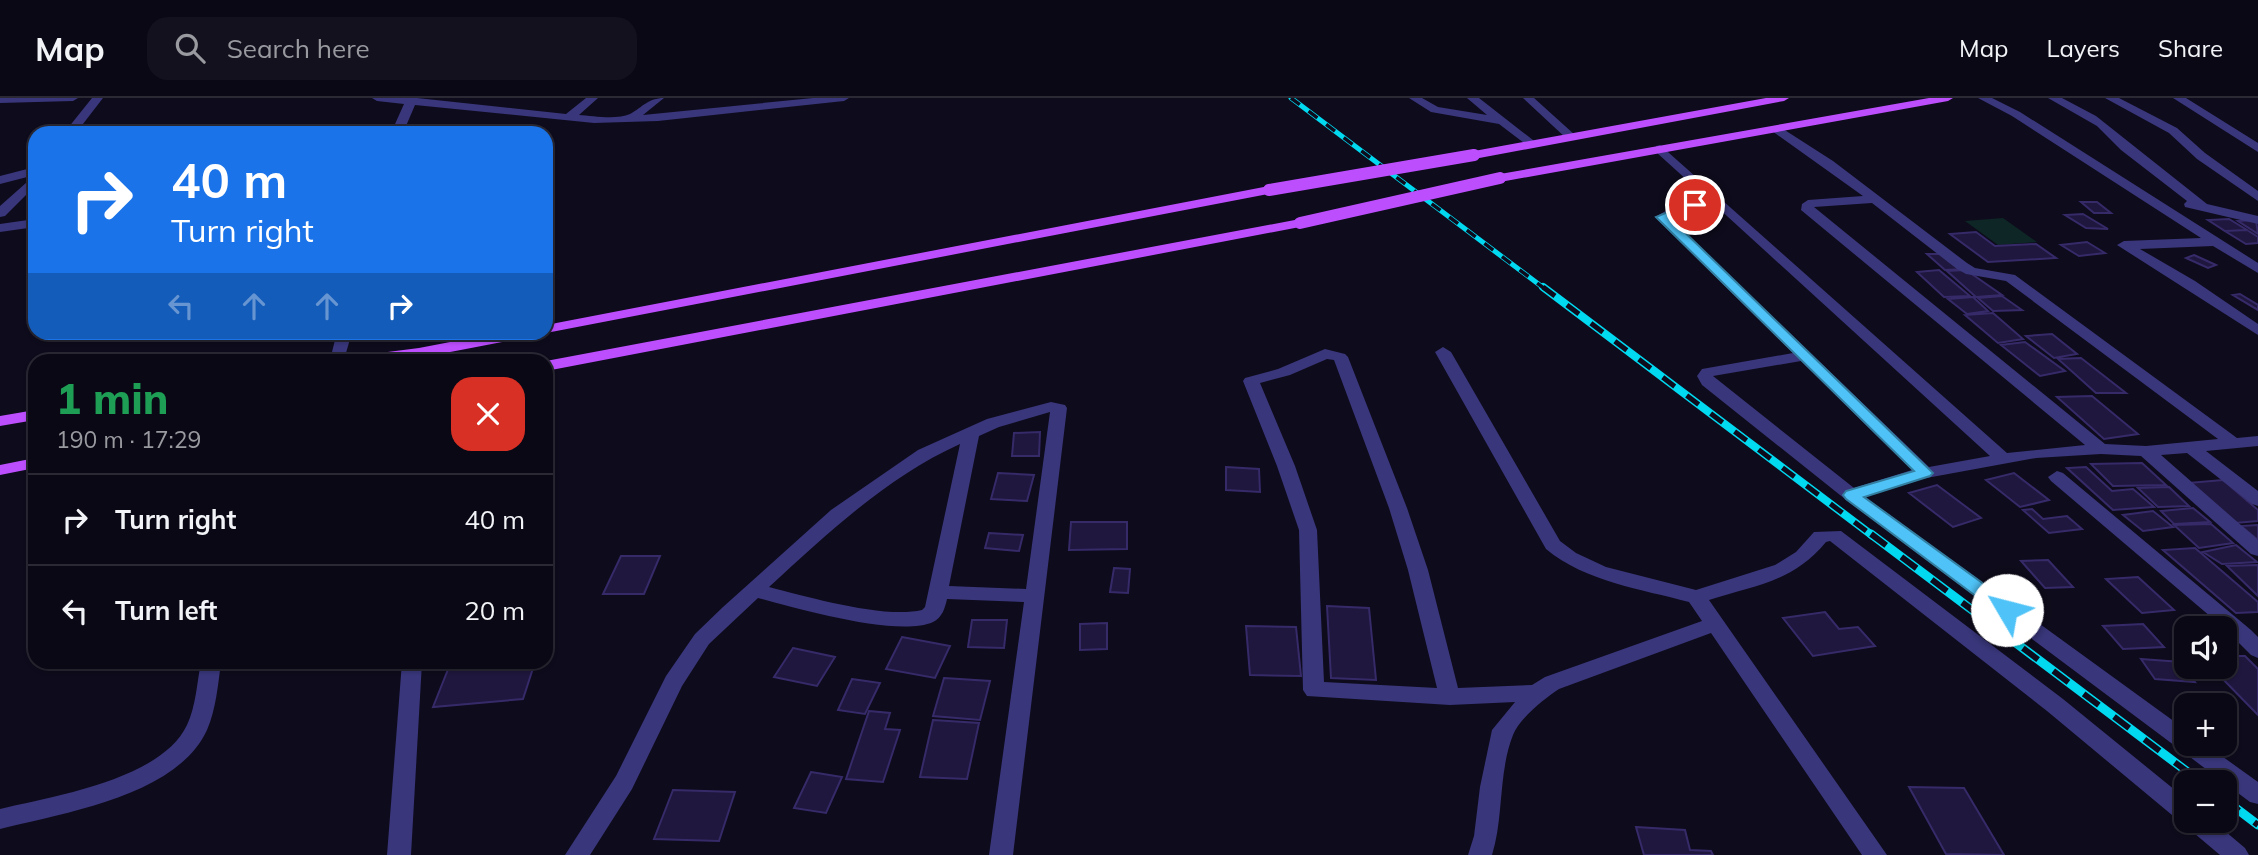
<!DOCTYPE html>
<meta charset="utf-8">
<style>
:root{--surface:#0a0815;--page:#13111e;--text:#f1f3f6;--muted:#999aa0;--line:#2a2934}
body{margin:0;font-family:Mulish,sans-serif;background:var(--page);color:var(--text);height:100vh;display:flex;flex-direction:column;font-size:26px;white-space:nowrap}
*{box-sizing:border-box;margin:0}
p{font-size:23px;color:var(--muted)}
.icon{flex:none;width:38px;height:38px;fill:none;stroke:currentColor;stroke-width:2;stroke-linecap:round;stroke-linejoin:round}
.map{position:relative;flex:1;overflow:hidden}
.side{position:absolute;left:28px;top:256px;width:525px;height:315px;display:flex;flex-direction:column;background:var(--surface);border-radius:21px;box-shadow:0 2px 5px #0004,0 0 0 2px var(--line)}
.side>*{flex:none}
.hud{position:absolute;left:28px;top:28px;width:525px;height:214px;border-radius:21px;box-shadow:0 2px 5px #0004,0 0 0 2px var(--line);background:#1a73e8;color:#fff;overflow:hidden}
.controls{position:absolute;left:2174px;top:518px;display:grid;gap:14px}
.controls a{display:grid;place-items:center;width:63px;height:63px;border-radius:14px;background:var(--surface);box-shadow:0 2px 5px #0004,0 0 0 2px var(--line);font-size:35px}
.pin{position:absolute;display:grid;place-items:center;width:60px;height:60px;color:#fff;margin:-30px;border:4px solid #fff;border-radius:50%;box-shadow:0 2px 7px #0007}
.me{position:absolute;width:77px;margin:-38px;rotate:307deg;stroke-linejoin:round;filter:drop-shadow(0 0 5px #0008)}
.turn{display:flex;align-items:center;gap:24px;height:147px;padding:0 28px;font-size:32px}
.turn .icon{width:91px;height:91px;stroke-width:2.5}
.turn b{display:block;font-size:49px;line-height:60px}
.lanes{display:flex;align-items:center;height:66px;padding:0 28px;background:#0003;justify-content:center;gap:35px;direction:ltr}
.lanes .off{opacity:.35}
.round{display:grid;place-items:center;flex:none;width:74px;height:74px;border-radius:21px;background:var(--page)}
.summary{display:flex;align-items:center;justify-content:space-between;height:119px;padding:0 28px}
h1{font-size:42px;font-weight:800;line-height:52px;color:#1e9e55}
ul{padding:0;list-style:none}
li{display:flex;align-items:center;gap:21px;height:91px;padding:0 28px;border-top:2px solid var(--line)}
li div{flex:1}
li b{display:block;font-size:26px}
li em{font-style:normal}
header{display:flex;align-items:center;gap:42px;box-sizing:border-box;height:98px;padding:0 35px;background:var(--surface);border-bottom:2px solid var(--line)}
header strong{font-size:33px}
nav{display:flex;gap:38px;margin-inline-start:auto;font-size:24px}
.search{width:490px;height:63px;background:var(--page);display:flex;align-items:center;gap:18px;box-sizing:border-box;padding:0 24px;border-radius:21px;color:var(--muted);font-size:26px}
.map>svg:first-child{display:block}
.green{fill:#0e2625}
.building{fill:#1f173d;stroke:#362a69;stroke-width:2}
.lines{fill:none;stroke-linecap:round;stroke-linejoin:round}
.minor{fill:#39367b;fill-rule:evenodd}
.primary{fill:#bc4efe;fill-rule:evenodd}
.rail-far2-casing{stroke:#01d9f0;stroke-width:5}
.rail-far1-casing{stroke:#01d9f0;stroke-width:8}
.rail-casing{stroke:#01d9f0;stroke-width:9}
.rail-far2{stroke:#0e0b1c;stroke-width:3.5;stroke-dasharray:11;stroke-linecap:butt}
.rail-far1{stroke:#0e0b1c;stroke-width:5;stroke-dasharray:15;stroke-linecap:butt}
.rail{stroke:#0e0b1c;stroke-width:6;stroke-dasharray:19;stroke-linecap:butt}
.primary-bridge{stroke:#bc4efe;stroke-width:12}
.route{fill:#4fc3f7;stroke:#337fa1;stroke-width:2}
</style>
<header>
<strong>Map</strong>
<div class="search"><svg class="icon" aria-label="search" viewBox="0 0 24 24"><circle cx="10" cy="10" r="6"/><path d="M15 15l6 6"/></svg>Search here</div>
<nav><a>Map</a><a>Layers</a><a>Share</a></nav>
</header>
<div class="map">
<svg width="2258" height="757" viewBox="0 0 2258 757">
<rect width="100%" height="100%" fill="#0e0b1c"/>
<!-- green -->
<path class="green" d="M2003,120L2037,144L1998,147L1965,123Z"/>
<!-- building -->
<path class="building" d="M2081,104H2097L2111,115H2094Z
M2083,116L2108,131L2086,130L2065,117Z
M2229,121L2247,132L2225,133L2208,122Z
M2256,122L2258,136L2238,123Z
M2247,132L2258,139V145L2246,146L2225,133Z
M1976,134L1995,148L2036,146L2056,160L1988,164L1950,136Z
M2087,144L2105,155L2079,158L2061,147Z
M1927,156H1945L1966,171L1945,172Z
M2194,157L2216,167L2208,170L2186,160Z
M1939,172L1970,198L1944,199L1917,174Z
M1966,172L2002,197L1976,199L1947,173Z
M2240,196L2258,207V212L2233,197Z
M2002,198L2022,212L1993,213L1978,200Z
M1973,199L1988,213L1967,216L1948,201Z
M1993,215L2023,241L1998,245L1965,217Z
M2052,236L2077,256L2054,260L2026,238Z
M2025,244L2065,273L2040,278L2001,247Z
M2081,260L2126,295H2096L2058,261Z
M2092,298L2138,336L2104,341L2057,299Z
M1040,334L1039,358H1012L1014,335Z
M2142,365L2166,387L2113,388L2091,366Z
M1226,369L1259,371L1260,394L1226,392Z
M2086,369L2112,393L2133,391L2154,409L2113,412L2067,370Z
M998,375L1034,377L1027,403L991,401Z
M2014,375L2049,402L2020,409L1986,382Z
M2223,382L2258,412V423L2235,425L2188,385Z
M1937,387L1981,420L1953,429L1909,395Z
M2169,389L2189,408L2158,409L2138,390Z
M2193,410L2210,424L2174,426L2161,413Z
M2032,411L2043,421L2067,418L2082,431L2049,435L2023,412Z
M2153,413L2173,429L2143,433L2123,417Z
M1071,424H1127V451L1069,452Z
M2211,426L2233,445L2199,450L2174,427Z
M2258,427V442L2241,428Z
M989,435L1023,437L1019,453L985,450Z
M2236,447L2257,464L2222,466L2203,454Z
M2195,450L2258,504V514L2236,515L2163,452Z
M621,458H660L644,496H603Z
M2048,462L2073,489L2045,490L2021,463Z
M2258,467V498L2227,468Z
M1114,470L1130,471L1128,495L1110,494Z
M2138,479L2174,512L2142,515L2106,481Z
M1327,508L1369,510L1376,582L1331,580Z
M1825,514L1839,531L1858,529L1875,548L1813,558L1783,520Z
M972,522H1007L1004,550L968,549Z
M1107,525V551L1080,552V526Z
M2143,526L2164,549L2123,551L2103,528Z
M1246,528L1296,529L1301,578L1250,577Z
M902,539L950,548L935,580L886,571Z
M793,550L835,559L817,588L774,579Z
M2224,558H2245L2258,571V617L2211,569H2224Z
M2141,561L2181,564L2195,584L2155,581Z
M451,564H535L523,601L433,609Z
M944,580L990,583L980,622L933,618Z
M852,581L880,585L865,616L838,612Z
M869,613L890,615L885,631L900,632L883,684L846,681Z
M933,622L979,625L967,681L920,679Z
M811,674L842,679L826,715L794,710Z
M1909,689L1964,690L2004,757L1946,756Z
M673,692L735,694L719,743L654,741Z
M1636,729L1685,732L1690,752L1711,753L1713,757H1644Z"/>
<g class="lines">
<!-- minor -->
<path class="minor" d="M0,0H78L73,3L0,5Z
M92,0H103L76,35H64Z
M372,0H417L566,16L586,0H598L579,17C593,18 617,22 630,16C643,9 648,0 664,0L643,17L813,0H849L844,3L658,23L594,25L415,7L403,35H391L404,6L377,3Z
M1409,0H1422L1438,9L1487,17L1467,0H1479L1538,46L1528,48L1499,26L1431,14Z
M1523,0H1534L1575,37V41H1567Z
M1978,0H1992L2020,14L2258,165V175L2213,148L2140,151L2195,183L2258,226V237L2117,147L2124,143L2201,140L2012,18Z
M2048,0H2062L2096,18L2207,106L2258,118V126L2185,109L2184,106L2187,103L2121,52L2097,28Z
M2105,0H2119L2177,30L2205,55L2258,93V103L2197,61L2169,35Z
M2173,0H2186L2258,45V54Z
M1772,29H1780L1833,63L1967,165L1975,170L2015,177L2237,340L2258,338V348L2206,353L2258,393V408L2252,406L2187,355L2161,357L2258,442V458L2251,456L2141,358L2101,356L2036,360L1921,381L1865,399L2186,632V646H2205L2258,684V706L2250,704L1845,401L1702,287L1697,278L1702,271L1793,255L1655,119L1678,106L1709,102L1656,54V48L1660,47L2007,355L2085,347L1801,112L1802,106L1808,102L1863,98L1772,33ZM1872,105L1957,171L1966,176L2006,183L2218,341L2146,348L2105,346L1814,109ZM1716,108L1990,358L1929,369L1670,120L1686,112ZM1801,263L1912,372L1854,390L1713,278Z
M35,69V77L0,86V78Z
M35,77V88L5,118L0,119V108Z
M35,121V129L0,134V126Z
M337,234H352L344,262H330Z
M1443,249L1451,254L1560,443L1576,455L1606,469L1696,492L1775,467L1796,454L1814,434L1841,433L2063,601L2186,701V723H2213L2245,750L2249,757H2220L2188,730L2185,724L2178,722L2047,613L1830,443L1826,444C1793,484 1756,487 1709,502L1887,757H1862L1711,535L1559,591C1545,600 1519,621 1513,637C1498,675 1504,719 1492,757H1468L1474,738L1480,689L1492,632L1515,604L1450,607L1307,598L1303,592L1299,432L1277,368L1243,283L1245,280L1278,271L1325,251L1345,256L1348,259L1407,410L1428,472L1458,590L1532,587L1545,579L1702,523L1689,504C1641,491 1586,484 1546,451L1435,254ZM1327,261L1334,262L1389,410L1408,472L1437,590L1324,584L1317,432L1295,368L1260,285L1290,277Z
M1051,304L1065,307L1067,310L1013,757H989L1024,504L947,501C945,510 942,520 933,524C898,540 796,510 758,500L709,546L682,588L632,691L590,757H565L616,678L666,578L695,536L723,509L831,412L918,352L987,321ZM1050,314L1026,491L949,488L979,338L999,329ZM960,346L925,509L922,512C884,521 808,499 769,489C828,435 887,379 960,346Z
M2057,373L2063,375L2251,532L2258,539V560L2251,557L2224,530L2051,383L2048,379Z
M201,564H221C218,587 216,611 207,632C177,698 63,715 0,731V711C53,698 161,682 187,627C196,608 197,584 201,564Z
M402,564H422L411,757H387Z"/>
<!-- primary -->
<path class="primary" d="M1766,0H1789L1784,3L1474,61L1468,57L1474,53Z
M1929,0H1953L1948,3L1500,84L1494,80L1500,76Z
M1269,88L1273,89V95L546,235L542,234H546V227Z
M1300,121L1305,122V128L546,273V263Z
M502,234H535L528,239L419,260L356,262L364,257L419,250Z
M35,312V322L0,328V318Z
M35,360V370L0,377V367Z"/>
<!-- rail-far2 casing -->
<g class="rail-far2-casing">
<path id="rail-far2" d="M1291,0L1545,191"/>
</g>
<!-- rail-far1 casing -->
<g class="rail-far1-casing">
<path id="rail-far1" d="M1543,189L1873,438"/>
</g>
<!-- rail casing -->
<g class="rail-casing">
<path id="rail" d="M1871,436L2201,684
M2224,701L2258,727"/>
</g>
<!-- rail-far2 -->
<use href="#rail-far2" class="rail-far2"/>
<!-- rail-far1 -->
<use href="#rail-far1" class="rail-far1"/>
<!-- rail -->
<use href="#rail" class="rail"/>
<!-- primary-bridge -->
<path class="primary-bridge" d="M1269,92L1474,57
M1300,125L1500,80"/>
</g>
<!-- route -->
<path class="route" d="M1691,104L1701,107L1670,120L1933,375L1930,378L1864,399L2014,508L2016,512L2014,517H2001L1846,401L1843,397L1846,393L1914,373L1656,119Z"/>
</svg>
<div class="controls">
<a><svg class="icon" aria-label="sound" viewBox="0 0 24 24"><path d="M4 9h4l5-4v14l-5-4H4zM17 9q2 3 0 6"/></svg></a>
<a>+</a>
<a>−</a>
</div>
<div class="pin" style="left:1695px;top:107px;background:#d93025"><svg class="icon" aria-label="arrive" viewBox="0 0 24 24"><path d="M6 21V4h12l-3 4 3 4H6"/></svg></div>
<svg class="me" style="left:2007px;top:512px" viewBox="-20 -20 40 40"><circle r="19" fill="#fff"/><path d="M0-13L10 11 0 6-10 11z" fill="#4fc3f7"/></svg>
<div class="hud">
<div class="turn"><svg class="icon" aria-label="right" viewBox="0 0 24 24"><path d="M7 20v-9h11M14 6l5 5-5 5"/></svg><div><b>40 m</b>Turn right</div></div>
<div class="lanes"><svg class="icon off" aria-label="left" viewBox="0 0 24 24"><path d="M17 20v-9H6M10 6l-5 5 5 5"/></svg><svg class="icon off" aria-label="ahead" viewBox="0 0 24 24"><path d="M12 20V5M6 11l6-6 6 6"/></svg><svg class="icon off" aria-label="ahead" viewBox="0 0 24 24"><path d="M12 20V5M6 11l6-6 6 6"/></svg><svg class="icon" aria-label="right" viewBox="0 0 24 24"><path d="M7 20v-9h11M14 6l5 5-5 5"/></svg></div>
</div>
<section class="side">
<div class="summary"><div><h1>1 min</h1><p>190 m · 17:29</p></div><a class="round" style="background:#d93025;color:#fff"><svg class="icon" aria-label="close" viewBox="0 0 24 24"><path d="M6 6l12 12M18 6L6 18"/></svg></a></div>
<ul>
<li><svg class="icon" aria-label="right" viewBox="0 0 24 24"><path d="M7 20v-9h11M14 6l5 5-5 5"/></svg><div><b>Turn right</b></div><em>40 m</em></li>
<li><svg class="icon" aria-label="left" viewBox="0 0 24 24"><path d="M17 20v-9H6M10 6l-5 5 5 5"/></svg><div><b>Turn left</b></div><em>20 m</em></li>
</ul>
</section>
</div>
